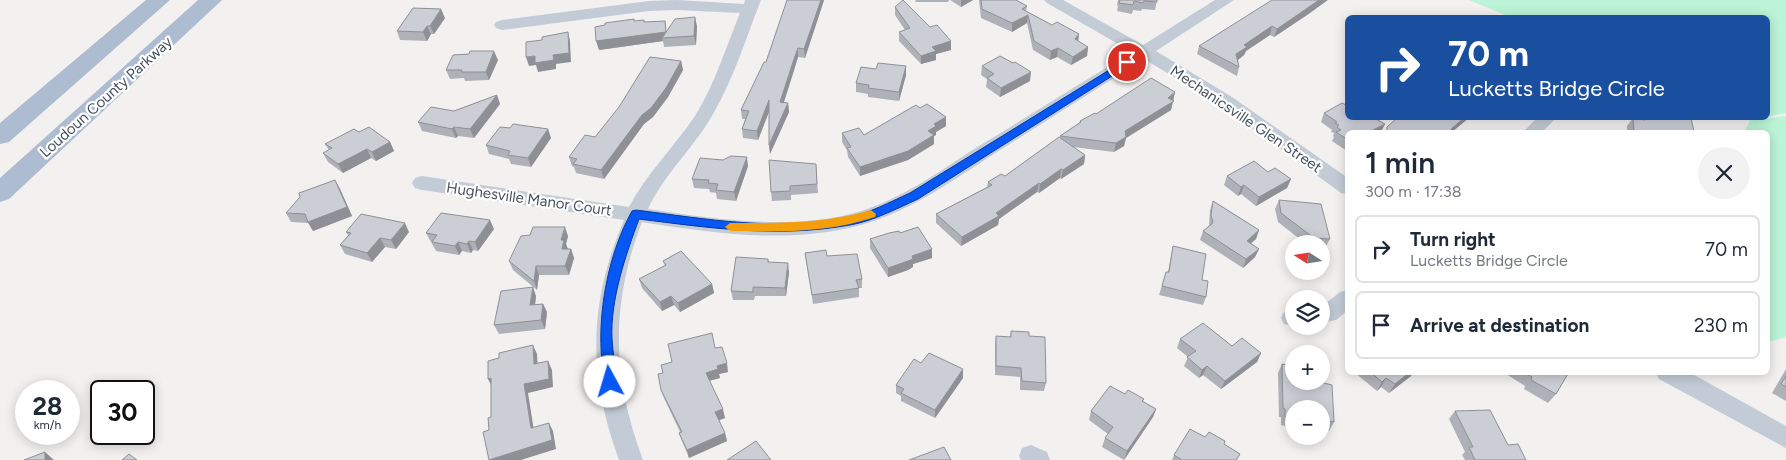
<!DOCTYPE html>
<meta charset="utf-8">
<style>
:root{--surface:#fff;--page:#f2f2f3;--text:#1f2937;--muted:#747a83;--line:#e0e1e3}
body{margin:0;font-family:Figtree,sans-serif;background:var(--page);color:var(--text);height:100vh;display:flex;flex-direction:column;font-size:19px;white-space:nowrap}
*{box-sizing:border-box;margin:0}
p{font-size:16px;color:var(--muted)}
.icon{flex:none;width:28px;height:28px;fill:none;stroke:currentColor;stroke-width:2;stroke-linecap:round;stroke-linejoin:round}
.map{position:relative;flex:1;overflow:hidden}
.drawer{position:absolute;left:1345px;top:130px;width:425px;height:245px;display:flex;flex-direction:column;background:var(--surface);border-radius:8px;box-shadow:0 2px 12px #0003}
.drawer>*{flex:none}
.top-card{position:absolute;left:1345px;top:15px;width:425px;height:105px;border-radius:8px;box-shadow:0 2px 12px #0003;background:#1a4fa0;color:#fff;overflow:hidden}
.needle{width:32px;rotate:282deg}
.tools{position:absolute;left:1285px;top:235px;display:grid;gap:10px}
.tools a{display:grid;place-items:center;width:45px;height:45px;border-radius:50%;background:var(--surface);box-shadow:0 2px 12px #0003;font-size:25px}
.speed{position:absolute;left:15px;top:380px;display:flex;gap:10px;font-size:25px;font-weight:700;text-align:center}
.speed>*{display:grid;place-content:center;width:65px;height:65px;border-radius:50%;background:var(--surface);box-shadow:0 2px 12px #0003;line-height:1}
.speed small{font-size:12px;font-weight:400}
.speed .limit{border:2px solid #111;border-radius:8px;background:#fff;color:#111}
.pin{position:absolute;display:grid;place-items:center;width:42px;height:42px;color:#fff;margin:-21px;border:2px solid #fff;border-radius:50%;box-shadow:0 1px 5px #0007}
.me{position:absolute;width:55px;margin:-28px;rotate:354deg;stroke-linejoin:round;filter:drop-shadow(0 0 4px #0008)}
.turn{display:flex;align-items:center;gap:18px;height:105px;padding:0 20px;font-size:22px}
.turn .icon{width:65px;height:65px;stroke-width:2.5}
.turn b{display:block;font-size:35px;line-height:42px}
.round{display:grid;place-items:center;flex:none;width:52px;height:52px;border-radius:26px;background:var(--page)}
.head{display:flex;align-items:center;justify-content:space-between;height:85px;padding:0 20px}
h1{font-size:30px;font-weight:600;line-height:38px}
ul{padding:0;list-style:none}
li{display:flex;align-items:center;gap:15px;height:68px;margin:0 10px 8px;padding:0 10px;border:2px solid var(--line);border-radius:8px}
li div{flex:1}
li b{display:block;font-size:19px}
li em{font-style:normal}
.map>svg:first-child{display:block}
.green{fill:#bbf4d7}
.lines{fill:none;stroke-linecap:round;stroke-linejoin:round}
.minor{fill:#c2cbd6;fill-rule:evenodd}
.primary{fill:#adbcd1;fill-rule:evenodd}
.wall{fill:#afb1b8}
.shaded-wall{fill:#8f9096}
.building{fill:#ccced6;stroke:#8f9096}
.route{fill:#0757f5;stroke:#05399f}
.slow{fill:#f59e0b}
.labels{text-anchor:middle;stroke-width:4.5;stroke-linejoin:round;paint-order:stroke}
.street-label{font-size:15px;fill:#465160;stroke:#fff}
</style>
<div class="map">
<svg width="1786" height="460" viewBox="0 0 1786 460">
<rect width="100%" height="100%" fill="#f3f0f0"/>
<!-- green -->
<path class="green" d="M1469,0H1786V113L1768,117V18L1510,17Z
M1786,116V337L1768,342V132H1744L1750,121L1744,118H1765L1760,119Z"/>
<g class="lines">
<!-- minor -->
<path class="minor" d="M677,0L744,4L745,0H761C746,38 734,78 713,114C694,148 664,174 648,209C716,219 791,231 858,212C901,199 937,173 974,149C1027,117 1079,84 1132,52L1047,3L1044,0H1063L1143,45L1215,0H1234L1156,51L1232,97L1348,178V194L1341,193L1220,105L1144,59C1095,90 1046,121 997,152C950,182 905,216 849,228C781,243 711,233 642,222C610,305 612,378 643,460H619C588,375 588,304 624,220L422,190L415,188L412,183L415,178L422,176L629,207C647,173 674,147 695,116C715,84 726,47 740,13L677,10L649,11L502,30L496,28L494,25L496,22L502,20L649,1Z
M1537,118H1556L1542,132H1523Z
M1348,290V310L1336,320L1321,323V307L1340,292Z
M1294,310L1295,326L1284,324L1281,318L1284,312Z
M1656,372H1689L1786,426V448L1659,379Z
M1031,445L1047,452L1050,460H1021L1019,456L1022,448Z"/>
<!-- primary -->
<path class="primary" d="M146,0H170L9,142L0,144V123Z
M198,0H222L9,199L0,202V178Z"/>
</g>
<!-- wall -->
<path class="wall" d="M824,0L805,58L798,57L794,71L784,102L788,103L789,112L770,154L769,145V112L758,140L743,138L742,129L745,119H742L741,110L766,62Z
M916,0H949L948,2H915Z
M950,0H973L961,7Z
M979,0H1016L1027,6L1026,11L1052,25L1079,34L1078,41L1088,47L1087,56L1071,65L1057,57L1050,60L1033,50L1027,23L1012,32L981,18Z
M1118,0H1157L1155,10L1142,9L1141,11L1133,10L1132,14L1117,11L1118,6L1117,5Z
M895,7L951,41V50L936,54V60L921,64L899,41V32L905,30L895,15Z
M1310,13L1274,37L1270,35L1246,51L1244,55L1238,60L1239,67L1237,76L1197,54L1199,46Z
M445,18L434,34H431L427,41L400,40L397,31Z
M634,21L644,22L666,32L697,26L696,45L664,47L663,41L599,50Z
M498,60L489,80L465,81L464,78L450,79L446,70Z
M681,61L683,70L668,97L653,117L644,124L604,179L576,173L574,167L572,166L569,157L595,137Z
M1013,63L1030,81L1000,97L986,87L987,79L981,75L982,66Z
M906,66V75L899,101L868,97V94L856,92V83L876,69Z
M1175,92L1171,110L1126,138L1124,146L1114,152L1073,147L1085,155L1084,164L1061,179L1060,178L1039,193L1037,192L999,219L998,225L961,246L936,223V214L987,187L988,182L1005,176L1060,138V136L1079,123L1080,121L1096,114Z
M497,95L500,104L474,138L458,136L456,138L422,131L418,122L454,111Z
M1348,106V132L1347,151L1332,141L1334,137L1333,136L1334,133L1331,132L1332,130L1321,122L1324,113Z
M920,108L946,117V126L936,132V135L934,136V144L908,160L860,176L848,157L847,150L842,142V133L864,135Z
M1633,118H1691L1694,132H1627V126Z
M510,128L548,129L551,138L531,167L511,164L509,159L489,154L486,145Z
M359,132L390,142L394,151L376,161L371,158L343,173L328,162L323,153L329,150L325,144Z
M816,164L818,193L791,195V200L772,201L771,192Z
M748,166L736,201L717,199L716,193L710,192L709,189L694,188L692,179Z
M1268,172L1291,179L1287,188L1256,206L1241,194L1238,196L1224,185L1227,176Z
M335,180L340,189L352,216L313,231L308,223L291,222L286,213Z
M1279,200L1330,239L1325,248H1321V244H1306L1278,222L1275,209Z
M1213,201L1259,230L1256,239L1251,243L1259,249L1255,257L1243,268L1200,240L1203,231L1209,226L1210,210Z
M494,229L478,251L473,250L471,253L462,251L459,255L436,251L426,233Z
M346,232H409L396,249L385,247L372,262L345,254L340,245L348,235Z
M900,233L932,249V258L913,264V267L908,270L888,277L870,248V239Z
M568,236L566,244L567,249H571L574,258L569,275H539L537,290L513,270L509,261Z
M1173,246L1202,280L1206,297L1203,305L1159,295L1166,272H1168L1171,255Z
M805,253L827,256L862,279V288H859V297L813,304Z
M768,259L769,262L789,272L786,296H755L754,300H733L731,291Z
M663,261L712,284L714,293L680,312L674,305L662,311L642,288L639,279L665,266Z
M536,296L535,304H543L547,312L545,329L499,334L494,325Z
M1011,331L1029,336L1046,383L1044,391L1020,390V377L995,375V345L996,336L1010,337Z
M1180,339L1232,346L1261,353L1257,362L1221,389L1203,375L1199,378L1184,366L1188,357L1177,348Z
M715,348L728,372L719,374L720,378L709,381L725,418L719,420L725,433L727,441L689,458L682,441L679,433L680,432L664,398L661,390L663,373L672,362Z
M921,363L963,378L935,418L901,401V396L896,393V385Z
M1282,364L1334,422L1329,431L1321,429V409H1294V428L1281,425V417H1279L1278,373Z
M1786,369V401L1772,393Z
M1354,372H1413L1411,376L1389,393L1381,387L1377,391Z
M1503,372H1569L1556,394L1548,403L1524,389L1525,386Z
M1125,394L1144,399L1143,402L1156,409L1153,417L1124,460L1102,447L1105,438L1108,434L1089,420L1091,411Z
M1455,411L1508,445L1526,460H1465L1462,455L1465,452L1449,419Z
M1205,437L1225,441L1224,444L1240,454L1237,460H1172L1174,455Z"/>
<!-- shaded-wall -->
<path class="shaded-wall" d="M821,0H824L805,58L804,49Z
M961,0H973L961,7Z
M1319,0H1328L1310,13L1274,37L1277,29Z
M441,9L445,18L434,34L430,26Z
M1028,15L1027,23L1012,32V23Z
M695,17L697,26L696,45L694,36Z
M665,21L667,40V38H662L663,41L599,50L596,41Z
M427,26L431,34L427,41L423,32Z
M1272,26L1270,35L1246,51L1244,55L1234,63L1236,54L1244,45Z
M568,32L570,41L571,62L556,64V69L538,72L536,65L529,66L526,57L535,56L553,55Z
M1079,34L1078,43L1075,39Z
M951,41V50L936,54V60L921,64V56L932,47Z
M1088,47L1087,56L1071,65L1073,57Z
M798,48V57L781,111L780,102Z
M1058,48L1057,57L1050,60L1051,51Z
M494,51L498,60L489,80L486,72Z
M681,61L683,70L668,97L653,117L644,124L604,179L601,170Z
M906,66V75L899,101V92Z
M1031,72L1030,81L1000,97L1001,88Z
M1175,92L1171,110L1126,138L1124,146L1114,152L1116,143L1125,131L1168,98Z
M497,95L500,104L474,138L470,129Z
M769,100L770,109L758,140L757,131Z
M788,103L789,112L770,154L769,145Z
M946,117V126L936,132V135L934,136V144L908,160L860,176V167L928,131L934,124Z
M1464,118H1469L1452,132H1449L1451,129Z
M1385,124L1381,132H1369Z
M454,127L458,136L456,138L452,129Z
M548,129L551,138L531,167L528,158Z
M390,142L394,151L376,161L372,152Z
M367,149L371,158L343,173L338,164Z
M1085,155L1084,164L1061,179L1063,170Z
M747,157L748,166L736,201L734,192Z
M1061,169L1060,178L1039,193L1040,184Z
M1291,179L1287,188L1256,206L1259,197Z
M335,180L340,189L352,216L313,231L308,222Z
M1039,183L1037,192L999,219L998,225L961,246L962,237Z
M1244,185L1241,194L1238,196L1241,187Z
M490,220L494,229L478,251L475,242Z
M405,223L409,232L396,249L391,240Z
M565,227L568,236L566,244L568,249H562L561,240Z
M1259,230L1256,239L1243,250L1247,241Z
M380,238L385,247L372,262L367,253Z
M469,241L473,250L471,253L467,244Z
M458,242L462,251L459,255L455,246Z
M571,249L574,258L569,275L565,266Z
M932,249V258L913,264V267L908,270L888,277V268L912,256Z
M1259,249L1255,257L1243,268L1246,259Z
M788,263L789,272L786,296L785,288Z
M536,266L539,275L537,290L534,281Z
M712,284L714,293L680,312L678,303Z
M533,287L536,296L534,314L530,305Z
M671,296L674,305L662,311L660,302Z
M543,304L547,312L545,329L541,320Z
M533,345L537,354L538,373L534,364Z
M1261,353L1257,362L1221,389L1225,381Z
M548,361L552,370L553,387L528,393L535,437L531,428L524,384Z
M727,363L728,372L719,374L720,378L708,381L706,373L717,366Z
M1207,366L1203,375L1199,378L1202,370Z
M963,369V378L935,418V410Z
M1410,372H1413L1411,376L1389,393L1395,384Z
M491,378L492,387L488,379Z
M1386,378L1381,387L1377,391L1382,382Z
M723,409L725,418L717,421L715,412Z
M1156,409L1153,417L1124,460L1127,451Z
M549,423L553,431L556,449L521,460H490Z
M725,433L727,441L689,458L687,450Z
M45,452L54,460H45Z"/>
<!-- building -->
<path class="building" d="M787,0H821L804,49L798,48L793,62L780,102L788,103L769,145V100L757,131L742,129L749,111L741,110L764,62H766Z
M903,0L930,27L937,25L951,41L932,47L936,51L921,56L899,32L910,28L895,7Z
M981,0H1016L1027,6L1022,9L1052,25L1057,22L1079,34L1075,39L1088,47L1073,57L1058,48L1051,51L1034,41L1028,15L1012,23L982,9Z
M1120,0H1157V2L1144,1L1143,3L1134,1L1133,5L1119,3Z
M1272,0H1319L1277,29L1272,26L1244,45L1247,47L1236,54L1239,67L1199,46Z
M413,8L441,9L430,26H427L423,32L397,31Z
M695,17L694,36L662,38L675,19Z
M634,19V21L644,20V22L665,21L666,32L596,41L595,27L605,25V23Z
M568,32L569,53L553,55L554,60L535,63V56L526,57V42L542,40V37Z
M470,51H494L486,72H461L462,70H446L453,55L469,54Z
M1000,56L1013,63L1015,62L1031,72L1001,88L987,78L994,74L982,66Z
M650,57L681,61L666,88L651,108L642,115L601,170L573,164L577,159L569,157L585,135L595,137L619,107Z
M878,63L906,66L899,92L868,88L869,85L856,83L861,67L876,69Z
M1151,78L1175,92L1168,98L1174,101L1125,131L1126,137L1116,143L1060,136L1081,122L1080,121L1095,113L1096,114Z
M497,95L470,129L454,127L452,129L418,122L431,107L454,111Z
M1342,103L1348,106V118H1374L1385,124L1369,132H1348V140L1336,132L1341,130L1337,127L1339,125L1335,123L1337,122L1324,113Z
M927,104L946,117L934,124L936,126L928,131L934,135L908,151L860,167L847,148L851,147L842,133L859,128L864,135L916,105L920,108Z
M1397,118H1464L1451,129L1453,130L1450,132H1387V127Z
M1633,118L1645,120V118H1691L1694,132H1634Z
M513,124L548,129L528,158L508,155L510,151L486,145L500,127L510,128Z
M369,127L390,142L372,152L367,149L338,164L323,153L332,148L325,144L354,129L359,132Z
M1059,137L1085,155L1063,170L1061,169L1040,184L1039,183L996,213L999,216L962,237L936,214L992,185L988,182L1001,174L1005,176Z
M731,156L747,157L734,192L716,190L718,184L708,183L709,180L692,179L700,158L723,160Z
M769,160L816,164L817,184L790,186V191L771,192Z
M1254,161L1268,172L1275,168L1291,179L1259,197L1244,185L1241,187L1227,176Z
M335,180L347,207L308,222L305,214L286,213L300,197L299,193Z
M1279,200L1321,204L1330,239L1314,238L1281,213Z
M1213,201L1259,230L1247,241L1259,249L1246,259L1203,231L1213,223L1211,215Z
M441,213L490,220L475,242L469,241L467,244L458,242L455,246L432,242L437,235L426,233Z
M361,214L405,223L391,240L380,238L367,253L340,245L351,233L346,232Z
M533,227H565L561,240H564L562,249H571L565,266H536L534,281L509,261L521,236L530,235Z
M918,227L932,249L912,256L913,259L908,261L888,268L870,239L889,233L899,231L900,233Z
M1173,246L1206,254L1202,280L1208,281L1206,297L1162,286L1166,272H1169Z
M826,250L827,256L857,254L862,279L856,280L859,288L812,295L805,253Z
M681,251L712,284L678,303L671,296L660,302L639,279L666,265L663,261Z
M736,257L768,259V262L788,263L785,288L753,287V292L731,291Z
M533,287L530,305L543,304L541,320L494,325L501,291Z
M1203,323L1232,346L1242,338L1261,353L1225,381L1207,366L1202,370L1187,357L1196,351L1180,339Z
M1011,331L1029,332V336L1045,337L1046,383L1022,381L1021,368L996,366V336L1011,337Z
M712,333L715,348L722,347L727,363L717,366L718,369L706,373L723,409L715,412L725,433L687,450L679,433L682,432L661,390L658,374L663,373L661,365L672,362L668,344Z
M533,345L534,364L548,361L549,379L524,384L531,428L549,423L552,440L489,460L483,432L489,430L488,418L491,417V378L488,379V361L499,358V353Z
M929,353L963,369L935,410L901,393L904,389L896,385L914,359L921,363Z
M1282,364L1294,366V381H1315L1332,385L1334,422L1321,420V409H1294V419L1285,417V409L1283,408Z
M1370,372H1410L1395,384L1386,378L1382,382Z
M1524,372H1569L1556,394L1531,380L1532,377Z
M1786,376V387L1781,384Z
M1110,386L1125,394L1128,390L1144,399L1142,401L1156,409L1127,451L1105,438L1113,427L1091,411Z
M1490,410L1508,445L1518,444L1526,460H1475L1469,447H1473L1455,411Z
M1190,429L1205,437L1209,432L1225,441L1224,444L1240,454L1236,460H1182L1174,455Z
M756,441L771,460H727Z
M944,447L951,460H909Z
M45,452V460H24Z
M129,454L137,460H122Z"/>
<!-- route -->
<path class="route" d="M1127,59L1132,62L1131,64L918,199C896,209 873,221 850,225C778,238 710,228 639,219C626,254 610,300 612,339C613,353 615,367 617,382L615,385L610,387L606,385C602,379 603,370 602,362C597,314 608,254 632,211L636,210C706,219 778,232 849,217C870,213 890,202 910,193Z"/>
<!-- slow -->
<path class="slow" d="M871,210L876,214L875,217C827,233 780,232 730,231L725,227L730,223C779,223 824,224 871,210Z"/>
<g class="labels">
<!-- street labels -->
<g class="street-label">
<text transform="translate(106 97) rotate(-42)" y="5">Loudoun County Parkway</text>
<text transform="translate(1246 119) rotate(34)" y="5">Mechanicsville Glen Street</text>
<text transform="translate(529 199) rotate(8)" y="5">Hughesville Manor Court</text>
</g>
</g>
</svg>
<div class="tools">
<a><svg class="needle" viewBox="-14 -14 28 28"><path d="M0-13l5 13h-10z" fill="#e53935"/><path d="M0 13l5-13h-10z" fill="#747a83"/></svg></a>
<a><svg class="icon" aria-label="layers" viewBox="0 0 24 24"><path d="M12 4l9 5-9 5-9-5zM3 14l9 5 9-5"/></svg></a>
<a>+</a>
<a>−</a>
</div>
<div class="speed"><div>28<small>km/h</small></div><div class="limit">30</div></div>
<div class="pin" style="left:1127px;top:62px;background:#d93025"><svg class="icon" aria-label="arrive" viewBox="0 0 24 24"><path d="M6 21V4h12l-3 4 3 4H6"/></svg></div>
<svg class="me" style="left:610px;top:382px" viewBox="-20 -20 40 40"><circle r="19" fill="#fff"/><path d="M0-13L10 11 0 6-10 11z" fill="#0757f5"/></svg>
<div class="top-card">
<div class="turn"><svg class="icon" aria-label="right" viewBox="0 0 24 24"><path d="M7 20v-9h11M14 6l5 5-5 5"/></svg><div><b>70 m</b>Lucketts Bridge Circle</div></div>
</div>
<section class="drawer">
<div class="head"><div><h1>1 min</h1><p>300 m · 17:38</p></div><a class="round"><svg class="icon" aria-label="close" viewBox="0 0 24 24"><path d="M6 6l12 12M18 6L6 18"/></svg></a></div>
<ul>
<li><svg class="icon" aria-label="right" viewBox="0 0 24 24"><path d="M7 20v-9h11M14 6l5 5-5 5"/></svg><div><b>Turn right</b><p>Lucketts Bridge Circle</p></div><em>70 m</em></li>
<li><svg class="icon" aria-label="arrive" viewBox="0 0 24 24"><path d="M6 21V4h12l-3 4 3 4H6"/></svg><div><b>Arrive at destination</b></div><em>230 m</em></li>
</ul>
</section>
</div>
